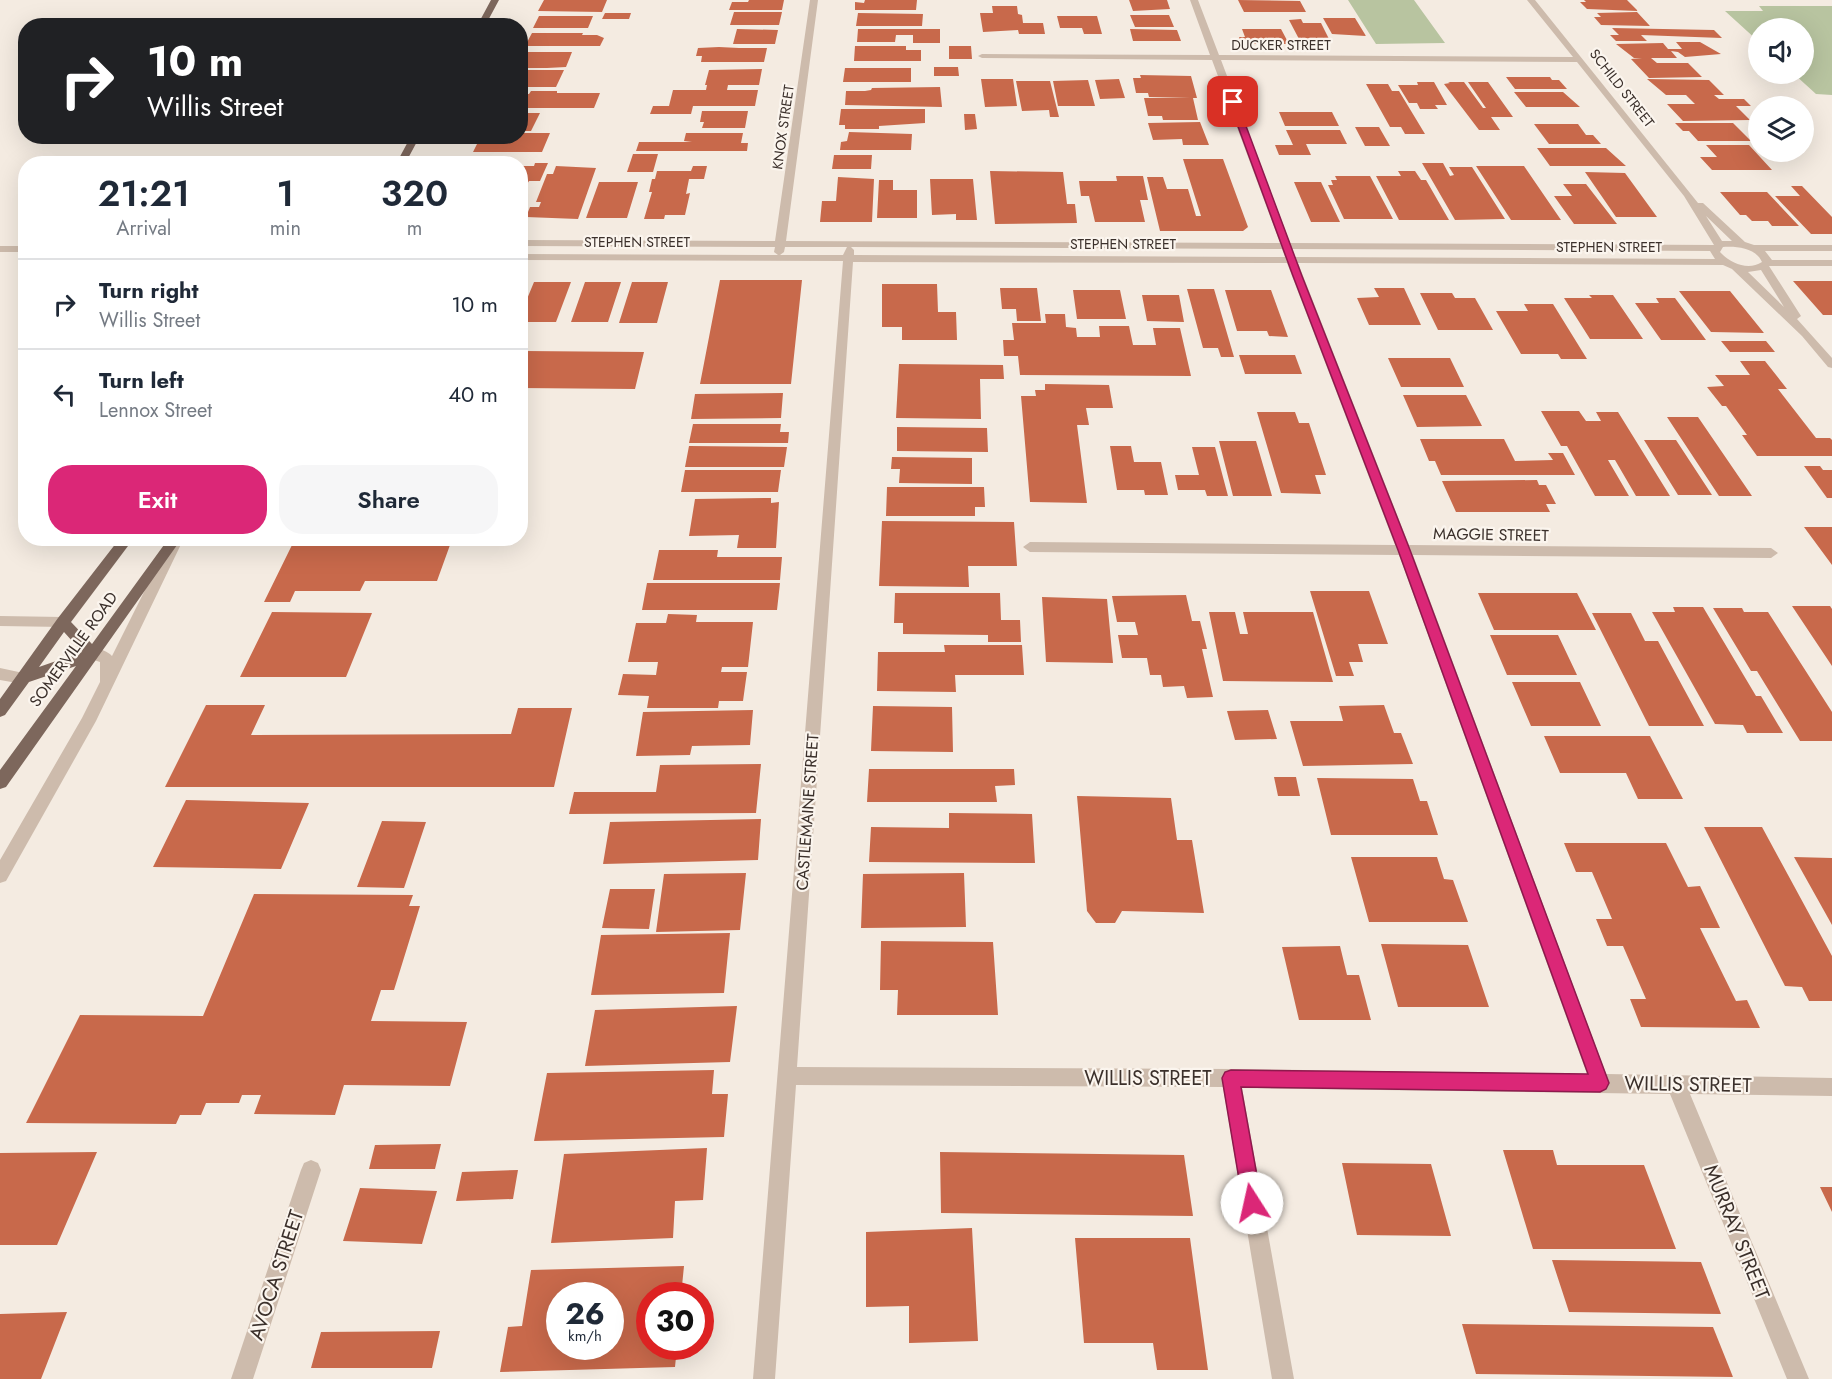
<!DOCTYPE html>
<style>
:root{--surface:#fff;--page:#f6f6f7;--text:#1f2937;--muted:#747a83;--line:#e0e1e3;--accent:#db2777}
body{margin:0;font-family:Jost,sans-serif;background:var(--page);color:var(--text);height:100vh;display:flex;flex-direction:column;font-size:22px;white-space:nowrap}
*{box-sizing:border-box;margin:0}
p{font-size:20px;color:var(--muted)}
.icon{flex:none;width:33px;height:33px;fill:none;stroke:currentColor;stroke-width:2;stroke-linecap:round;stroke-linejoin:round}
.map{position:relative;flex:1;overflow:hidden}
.drawer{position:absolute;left:18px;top:156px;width:510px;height:390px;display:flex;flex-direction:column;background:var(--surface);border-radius:24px;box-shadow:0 6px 24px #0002}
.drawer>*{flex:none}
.banner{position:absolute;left:18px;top:18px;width:510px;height:126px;border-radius:24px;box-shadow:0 6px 24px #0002;background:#202124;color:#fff;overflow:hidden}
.tools{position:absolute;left:1748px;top:18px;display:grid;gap:12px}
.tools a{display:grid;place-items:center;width:66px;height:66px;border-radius:50%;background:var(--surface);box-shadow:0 6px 24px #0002;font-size:30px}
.speed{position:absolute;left:546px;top:1282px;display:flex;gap:12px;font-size:30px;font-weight:700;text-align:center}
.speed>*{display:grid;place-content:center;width:78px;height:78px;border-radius:50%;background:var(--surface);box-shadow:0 6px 24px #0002;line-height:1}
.speed small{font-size:15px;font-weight:400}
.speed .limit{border:9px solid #d22;background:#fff;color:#111}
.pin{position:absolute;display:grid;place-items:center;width:51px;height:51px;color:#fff;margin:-26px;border-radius:12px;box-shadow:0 3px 9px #0006}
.me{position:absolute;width:66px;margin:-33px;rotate:350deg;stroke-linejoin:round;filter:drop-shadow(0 0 4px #0008)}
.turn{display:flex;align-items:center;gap:21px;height:126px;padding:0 30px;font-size:27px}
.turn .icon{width:78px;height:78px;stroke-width:2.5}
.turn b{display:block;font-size:42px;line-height:51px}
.eta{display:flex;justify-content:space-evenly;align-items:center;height:102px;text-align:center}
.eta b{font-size:36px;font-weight:600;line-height:42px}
.action{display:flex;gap:12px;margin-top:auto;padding:12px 30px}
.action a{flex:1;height:69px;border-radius:24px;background:var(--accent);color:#fff;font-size:24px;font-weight:600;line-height:69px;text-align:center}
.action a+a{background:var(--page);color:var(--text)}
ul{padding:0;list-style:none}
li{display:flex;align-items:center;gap:18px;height:90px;padding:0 30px;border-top:2px solid var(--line)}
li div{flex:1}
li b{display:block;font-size:22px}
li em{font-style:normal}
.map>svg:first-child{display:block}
.green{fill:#b8c4a0}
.building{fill:#c8694b;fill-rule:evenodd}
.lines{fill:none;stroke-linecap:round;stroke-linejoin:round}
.minor{fill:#cdbbac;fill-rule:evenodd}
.major{fill:#7d675c;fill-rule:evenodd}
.route{fill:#db2777;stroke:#8e194d;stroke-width:1.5}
.labels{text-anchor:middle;stroke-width:4.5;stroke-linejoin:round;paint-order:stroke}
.far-street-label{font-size:14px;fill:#3b302b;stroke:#fbf5ee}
.street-label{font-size:16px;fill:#3b302b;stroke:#fbf5ee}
.near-street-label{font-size:20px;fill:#3b302b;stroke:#fbf5ee}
</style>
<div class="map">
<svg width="1832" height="1379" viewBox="0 0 1832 1379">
<rect width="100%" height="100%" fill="#f4ebe1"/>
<!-- green -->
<path class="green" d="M1348,0H1414L1445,43L1376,44Z
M1759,6H1832V95L1816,94L1794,74H1803V28H1758V41L1725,11H1763Z"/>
<!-- building -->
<path class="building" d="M544,0H607L602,12L538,11Z
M749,0H784L782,10H729L732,2H748Z
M865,0H917L916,10H855V2L864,3Z
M1129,0H1167L1170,9L1133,11Z
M1238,0L1300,1L1306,12H1244Z
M1584,0H1627L1638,11L1587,9L1580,2H1586Z
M992,6H1017L1018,14L1022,15L1023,23H1043L1045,34H1019L1018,30L983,32L980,13H993Z
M734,12H782L779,25H730Z
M1637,12L1650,26L1601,25L1594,17H1601L1597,13Z
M605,13H631L629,19H602Z
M858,13L923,14L922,26H856Z
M1130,15H1169L1174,27H1135Z
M539,16H593L588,28H533Z
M1057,16H1097L1102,34H1084L1082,28H1060Z
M1323,18H1355L1366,36L1332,34Z
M1301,19L1303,23H1321L1329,39H1299L1289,20Z
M1612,28L1714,30L1722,38L1641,35L1647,41H1616L1610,35H1619Z
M737,29L778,30L775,44H733Z
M858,29H940V43H913V35H896L895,42H857Z
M1130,29L1177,30L1181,41H1133Z
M1242,29H1281L1289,44H1242L1239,37H1245Z
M532,33H583L582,35H597L604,38L600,46H525Z
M1676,42H1700L1721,54L1685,57L1678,52L1671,51L1677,58H1651L1657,63H1688L1702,77L1649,78L1631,59L1642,58H1634L1616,44L1663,43L1668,49H1682Z
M855,46H906V50H921V61H854Z
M949,46H971L972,59H949Z
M719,47L739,48H767L764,62H701L702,56H696L698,48Z
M520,52H572L566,67L547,68H520Z
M934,67H958L959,76H934Z
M845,68H911V82H843Z
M762,69L759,85H728L727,90H758L755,106H693L691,114H650L653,106H669L673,90H706L707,85H705L709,70Z
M520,70H564L556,87H520Z
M1140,75L1191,76L1197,98H1193L1198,120H1163L1162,116H1148L1144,98H1190L1149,97L1148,93H1136L1133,78H1141Z
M1506,77H1550L1552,80H1559L1567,89H1515Z
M981,79H1013L1017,106L985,107Z
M1119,79L1125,98L1100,99L1095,80Z
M1647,79L1709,80L1724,95H1714L1719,99H1744L1751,106H1736L1750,120L1683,121L1667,104H1695L1686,95H1666Z
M1088,80L1095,106H1058L1053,81Z
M1016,81H1050L1059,117H1050L1049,110L1022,111Z
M1417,82H1434L1447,105H1435L1438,109H1420L1417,103H1409L1398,85H1418Z
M1448,82H1464L1483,108H1486L1468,82H1488L1513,117H1491L1500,130H1479L1444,84L1450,83Z
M1366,84H1388L1392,91H1399L1425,134H1405L1401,127H1390Z
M940,87L942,107L845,105L846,91H865L871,90L872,88Z
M531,91H557V93H600L594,108H520V94H529Z
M1514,92H1563L1580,107H1526Z
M841,109H925V123L879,126V129H845V125H839Z
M702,111H748L745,128H702L704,122H700Z
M1279,112H1332L1339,126H1285Z
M520,113H540L531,131H520Z
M964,114H975L977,129L965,130Z
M1200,122L1209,145H1183L1182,139L1153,140L1148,123Z
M1675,123H1733L1751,141H1698L1689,131H1683Z
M1534,124H1578L1586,135H1593L1601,144H1549Z
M1355,127H1379L1390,146H1365Z
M1286,130H1340L1347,144H1306L1311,155H1279L1275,145H1293Z
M849,132L912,134L911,150H840L841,142L847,141Z
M520,133H550L542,152H473L478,142H470L473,136H520Z
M686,133H743L741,143H748L747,151H636L639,142H692L684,141Z
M1706,145H1749L1772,170H1712L1700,157H1717Z
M1537,148H1606L1626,166H1550Z
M633,154H658L653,172H627Z
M834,155H872L871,169H832Z
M445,158H478L475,164H442Z
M1183,159H1223L1248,227L1243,231H1160L1147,177H1163L1167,189H1188L1196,216H1201Z
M535,163H548L540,181H529L526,186L520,187V166H534Z
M1422,163H1443L1450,176L1454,175L1449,167H1472L1505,219L1455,220Z
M556,166L596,168L578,219L526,217L530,207H539L541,202H536L547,174H553Z
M693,166H707L704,179H689L686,194L690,193L685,215H665L664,219H644L652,192H649L652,179H655L657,171H691Z
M1476,166H1524L1561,220H1511Z
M990,171L1063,172L1067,204H1075L1077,223L995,224Z
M1398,171H1415L1421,180H1426L1449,220H1399L1376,176H1401Z
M1585,172L1625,173L1657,217H1616Z
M1116,176H1143L1148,200H1140L1145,222H1095L1089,196H1081L1079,181H1117Z
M1335,176H1370L1393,219H1344L1328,185H1333L1331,180H1337Z
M838,177L874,179L872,222H820L822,201H836Z
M930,179H973L977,220H956V214L932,215Z
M879,180H893V190H917V218H877Z
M599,182H638L627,218H586Z
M1294,182H1321L1340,222H1311Z
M1563,184H1586L1617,224H1574L1554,196H1572Z
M1791,186H1802L1832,217V234H1811L1775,196H1800Z
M1720,192H1767L1799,226H1772L1768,221H1752L1746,215H1740Z
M720,280H802L791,384H700Z
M1793,281H1832V315H1823Z
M534,282H571L556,322H520V316Z
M585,282H621L608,322H571Z
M632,282H668L657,323H619Z
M882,284H937L938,312H956L957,340H902V327H882Z
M1000,288H1037L1041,321H1017L1016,309H1002Z
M1374,288H1404L1421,325H1369L1357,298L1379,297Z
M1187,289H1214L1234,357H1221L1218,348H1203Z
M1073,290H1120L1126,319H1077Z
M1225,290H1271L1288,337L1269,336L1267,331H1237Z
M1679,291H1730L1764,333L1711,332Z
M1420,293H1452L1455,298H1475L1493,330H1438Z
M1142,295H1179L1184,322L1147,321Z
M1589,295H1613L1643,339H1590L1564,298H1592Z
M1656,298H1675L1706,340H1661L1635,303H1659Z
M1524,304H1553L1587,359H1561L1558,354H1521L1496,311H1528Z
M1045,314H1065L1066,327L1076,328L1077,337H1100L1099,326H1129L1133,345H1156L1153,328H1180L1191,376L1020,375L1018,356H1004L1003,340H1014L1012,323H1046Z
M1721,341H1766L1775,352H1730Z
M524,351L644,352L635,389L520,388V359Z
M1239,355H1295L1302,374H1245Z
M1388,358H1450L1464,387H1401Z
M1740,361H1765L1787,389H1778L1816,438H1830L1832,440V456H1757L1742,435H1747L1726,406H1722L1707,387L1724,386L1715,375H1750Z
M899,364L1003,365L1004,379H980L981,419L896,418Z
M1045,384L1109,385L1113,408H1086L1089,425H1077L1087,503L1030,502L1021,396H1036L1035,390H1045Z
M783,393L781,418L691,419L695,394Z
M1403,395H1466L1482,426L1417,427Z
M1541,411H1579L1586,421H1601L1596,412H1618L1670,496H1636L1615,460H1608L1629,496H1595L1567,446H1561Z
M1257,412H1295L1299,423H1309L1326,475H1315L1321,494L1281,493Z
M1667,417H1698L1752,496H1719Z
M693,424H781L780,432H789L788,443H689Z
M897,427L987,428L988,452L897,451Z
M1420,439H1504L1515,461L1553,460L1548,453H1563L1575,475H1441L1435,461H1429Z
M1644,440H1676L1712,495H1678Z
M1219,441H1256L1272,496H1233Z
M689,446L787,447L784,467H685Z
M1110,446H1131L1134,462H1161L1168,495H1145L1144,490H1117Z
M1192,447H1215L1228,496H1207L1205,490H1178L1175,475H1199Z
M892,457L972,458V484L899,483L900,469H891Z
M1804,466H1820L1823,470H1832V498H1827Z
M685,470H781L778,492H681Z
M1537,480L1539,485H1546L1556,504H1546L1550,512H1456L1442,481Z
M887,487H984L985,507H975V516H886Z
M771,498V503L779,502L776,548H737L739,535L689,536L695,499Z
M882,521L1014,522L1017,566H968L969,587L879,586Z
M1804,527H1832V565Z
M292,545H450L437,581H365L360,591H295L290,602H264Z
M659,550H718L717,557H782L780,580H653Z
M647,583H780L777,610H642Z
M1310,591H1369L1388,644H1358L1363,662H1349L1354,676H1336Z
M895,593H1000L1001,620H1020L1021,642H988V635L903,634V623H894Z
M1478,593H1577L1596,630H1494Z
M1186,595L1192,621H1200L1207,649H1202L1213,697L1187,698L1184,686L1163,687L1161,675H1150L1147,658H1122L1118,635H1138L1135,622H1117L1112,596Z
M1042,597L1107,599L1113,663L1046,662Z
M1792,606H1830L1832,609V666Z
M1673,607H1703L1756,696H1761L1783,733H1747L1743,725L1715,724L1652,612H1675Z
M1713,608H1742L1744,612H1768L1832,712V741H1800L1757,671H1751Z
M272,612L372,613L346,677H240Z
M1209,612H1235L1240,634H1248L1243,612H1313L1333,682L1223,681Z
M1592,613H1631L1645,641H1658L1704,726H1649Z
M668,614L697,615L696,622H753L748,667H722L721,672H747L743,701H719L718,708H647L649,696L618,695L623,674L656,675L658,662H628L636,623H666Z
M1490,635H1558L1577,675H1507Z
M944,645H1022L1024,675H955L956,692L877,691L878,652H945Z
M1512,682H1580L1601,726H1531Z
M206,705H265L251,735L511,734L518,708H572L554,787H165Z
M1384,705L1394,733H1401L1413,764L1303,766L1290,721H1343L1339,706Z
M873,706L952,707L953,752L871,751Z
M753,710L750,745L692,746L690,755L636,756L643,712Z
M1268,710L1277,739L1235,740L1227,711Z
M1544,736H1650L1683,799H1638L1626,773H1560Z
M761,764L756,813L569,814L574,792H656L660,765Z
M869,769H1014L1015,785L995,786L997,802H867Z
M1274,777H1296L1300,796H1278Z
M1317,778L1413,779L1420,801H1427L1438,835H1331Z
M1077,796L1171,798L1177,840H1192L1204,913L1122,911L1115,923H1096L1087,911Z
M186,800L309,803L281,869L153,867Z
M949,813L1032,814L1035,863L869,862L871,827L949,828Z
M761,819L758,860L603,864L610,822Z
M382,821L426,822L404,888L357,887Z
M1704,827H1762L1832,956V1001H1809L1802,987L1785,986Z
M1564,843H1666L1688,887L1700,886L1720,928H1700L1736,1001L1747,1000L1760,1028L1641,1027L1630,999H1646L1623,946H1607L1596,919H1612L1592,872H1576Z
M1351,857H1437L1444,879L1453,880L1468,922H1369Z
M1794,857L1832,858V925Z
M746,873L740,930L656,932L664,874Z
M964,873L966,927L861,928L863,874Z
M610,889H655L649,929L602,928Z
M254,894L413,895L409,906H420L394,990H381L371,1021L467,1022L450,1086L344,1085L335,1115L254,1114L261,1095H242L239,1103H206L201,1115H180L176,1124L26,1123L80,1015L203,1016Z
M730,933L724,993L591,995L601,935Z
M881,941L993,942L998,1015H897L898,990H880Z
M1381,944L1468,945L1489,1007H1398Z
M1340,946L1347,975H1359L1371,1020H1299L1282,947Z
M737,1006L730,1062L585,1066L595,1010Z
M714,1070L712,1094H728L724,1137L534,1141L547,1073Z
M441,1144L435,1169H369L375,1145Z
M707,1148L703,1200L675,1201L673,1238L551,1243L564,1154Z
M1503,1150H1553L1557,1165H1644L1676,1249H1533Z
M97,1152L57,1245H0V1153Z
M940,1152L1184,1155L1193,1216L941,1213Z
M1342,1163L1431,1164L1451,1236L1357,1235Z
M518,1170L513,1199L456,1201L462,1172Z
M1820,1187H1832V1212Z
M360,1188L437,1191L422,1244L343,1241Z
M972,1228L978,1341L909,1343V1306L866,1307V1232Z
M1075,1238H1190L1208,1370H1157L1153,1343H1084Z
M1552,1260L1701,1262L1721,1314L1569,1312Z
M684,1266L681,1296H650V1347H677L675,1367L500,1372L508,1327L522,1326L531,1270ZM560,1296H610V1347H560Z
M67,1312L41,1379H0V1314Z
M1462,1324L1713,1327L1733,1377L1476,1374Z
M440,1331L432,1368H311L321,1332Z"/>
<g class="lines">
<!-- minor -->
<path class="minor" d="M810,0H818L786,241L1280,243L1212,60L982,58L978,56L982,54L1210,55L1190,0H1198L1219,55L1573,57L1527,0H1535L1698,203H1703L1745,242L1754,245H1832V251H1765L1772,260H1832V266H1769L1801,316L1797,319L1832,358V368L1828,367L1802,336L1732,269L1723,265L1298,263L1409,545L1771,548L1778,553L1771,558L1413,555L1606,1074L1832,1078V1096L1690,1094L1809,1379H1787L1670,1094L1242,1088L1294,1379H1272L1223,1087L796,1085L775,1379H753L843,261L520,260V254L778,255L774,252L775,247L520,246V240L775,241ZM1221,60L1577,62L1684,196L1714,245L1290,243ZM1706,216L1732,241H1722ZM785,247H847L843,255H780L784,252ZM851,247L1282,249L1285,257L854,255V250ZM1723,247C1737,246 1756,248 1762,262C1748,271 1730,263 1720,252ZM1292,249L1710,251L1715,259L1295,257ZM853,262L1287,263L1395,545L1030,542L1023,547L1030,552L1399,555L1587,1074L1231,1069L797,1067ZM1761,270L1784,307L1748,272Z
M0,246H26V252H0Z
M171,538H184L96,721L6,881L0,883V860L82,718L100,682V662L88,658L86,654L88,650C96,647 106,650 112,656Z
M0,616L63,617L70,622L63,627L0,626Z
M0,668L28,674L30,678L28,682L23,684L0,680Z
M311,1160L318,1163L321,1170L253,1379H231L301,1170L304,1163Z"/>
<!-- major -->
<path class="major" d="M491,0H499L485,26H477Z
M411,136H420L405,164H396Z
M120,538H134L71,622L92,644L169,538H182L6,787L0,789V770L76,666L29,682L5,715L0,717V699L58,618ZM64,632L82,652L39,667Z"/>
</g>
<!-- route -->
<path class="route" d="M1233,99L1237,102L1302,276L1410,550L1609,1083L1606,1089L1600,1092L1241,1087L1262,1203L1259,1209L1252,1212L1246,1209L1243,1203L1222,1078L1225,1072L1231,1070L1588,1074L1398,550L1293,276L1229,102Z"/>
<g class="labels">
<!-- far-street labels -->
<g class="far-street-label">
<text x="1281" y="50">DUCKER STREET</text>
<text transform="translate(1622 88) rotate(52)" y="5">SCHILD STREET</text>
<text transform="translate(783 127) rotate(-82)" y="5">KNOX STREET</text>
<text x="637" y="247">STEPHEN STREET</text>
<text x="1123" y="249">STEPHEN STREET</text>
<text x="1609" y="252">STEPHEN STREET</text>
</g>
<!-- street labels -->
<g class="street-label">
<text transform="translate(1491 534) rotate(1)" y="6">MAGGIE STREET</text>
<text transform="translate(73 649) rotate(-54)" y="6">SOMERVILLE ROAD</text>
<text transform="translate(807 812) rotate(-86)" y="6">CASTLEMAINE STREET</text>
</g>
<!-- near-street labels -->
<g class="near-street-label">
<text x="1148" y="1085">WILLIS STREET</text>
<text transform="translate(1688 1084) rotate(1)" y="7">WILLIS STREET</text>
<text transform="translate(1737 1232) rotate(68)" y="7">MURRAY STREET</text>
<text transform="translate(276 1275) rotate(-72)" y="7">AVOCA STREET</text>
</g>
</g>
</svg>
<div class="tools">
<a><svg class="icon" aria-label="sound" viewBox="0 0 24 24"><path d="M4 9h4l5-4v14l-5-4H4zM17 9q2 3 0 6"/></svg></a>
<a><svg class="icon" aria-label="layers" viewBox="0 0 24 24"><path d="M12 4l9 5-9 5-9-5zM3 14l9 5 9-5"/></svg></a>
</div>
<div class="speed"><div>26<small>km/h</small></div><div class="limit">30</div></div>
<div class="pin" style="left:1233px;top:102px;background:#d93025"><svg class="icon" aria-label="arrive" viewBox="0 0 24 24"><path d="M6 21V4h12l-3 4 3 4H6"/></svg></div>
<svg class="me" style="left:1252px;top:1203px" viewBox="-20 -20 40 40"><circle r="19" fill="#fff"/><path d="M0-13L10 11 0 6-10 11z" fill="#db2777"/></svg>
<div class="banner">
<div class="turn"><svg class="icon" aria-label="right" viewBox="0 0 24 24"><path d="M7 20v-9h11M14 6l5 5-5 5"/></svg><div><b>10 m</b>Willis Street</div></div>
</div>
<section class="drawer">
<div class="eta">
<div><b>21:21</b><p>Arrival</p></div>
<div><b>1</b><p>min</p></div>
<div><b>320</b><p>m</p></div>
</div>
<ul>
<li><svg class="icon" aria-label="right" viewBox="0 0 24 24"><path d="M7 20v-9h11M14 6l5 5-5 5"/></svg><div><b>Turn right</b><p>Willis Street</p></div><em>10 m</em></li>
<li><svg class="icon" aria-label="left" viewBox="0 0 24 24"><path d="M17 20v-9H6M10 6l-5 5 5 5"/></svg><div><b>Turn left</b><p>Lennox Street</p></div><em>40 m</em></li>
</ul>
<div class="action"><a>Exit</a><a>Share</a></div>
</section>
</div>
